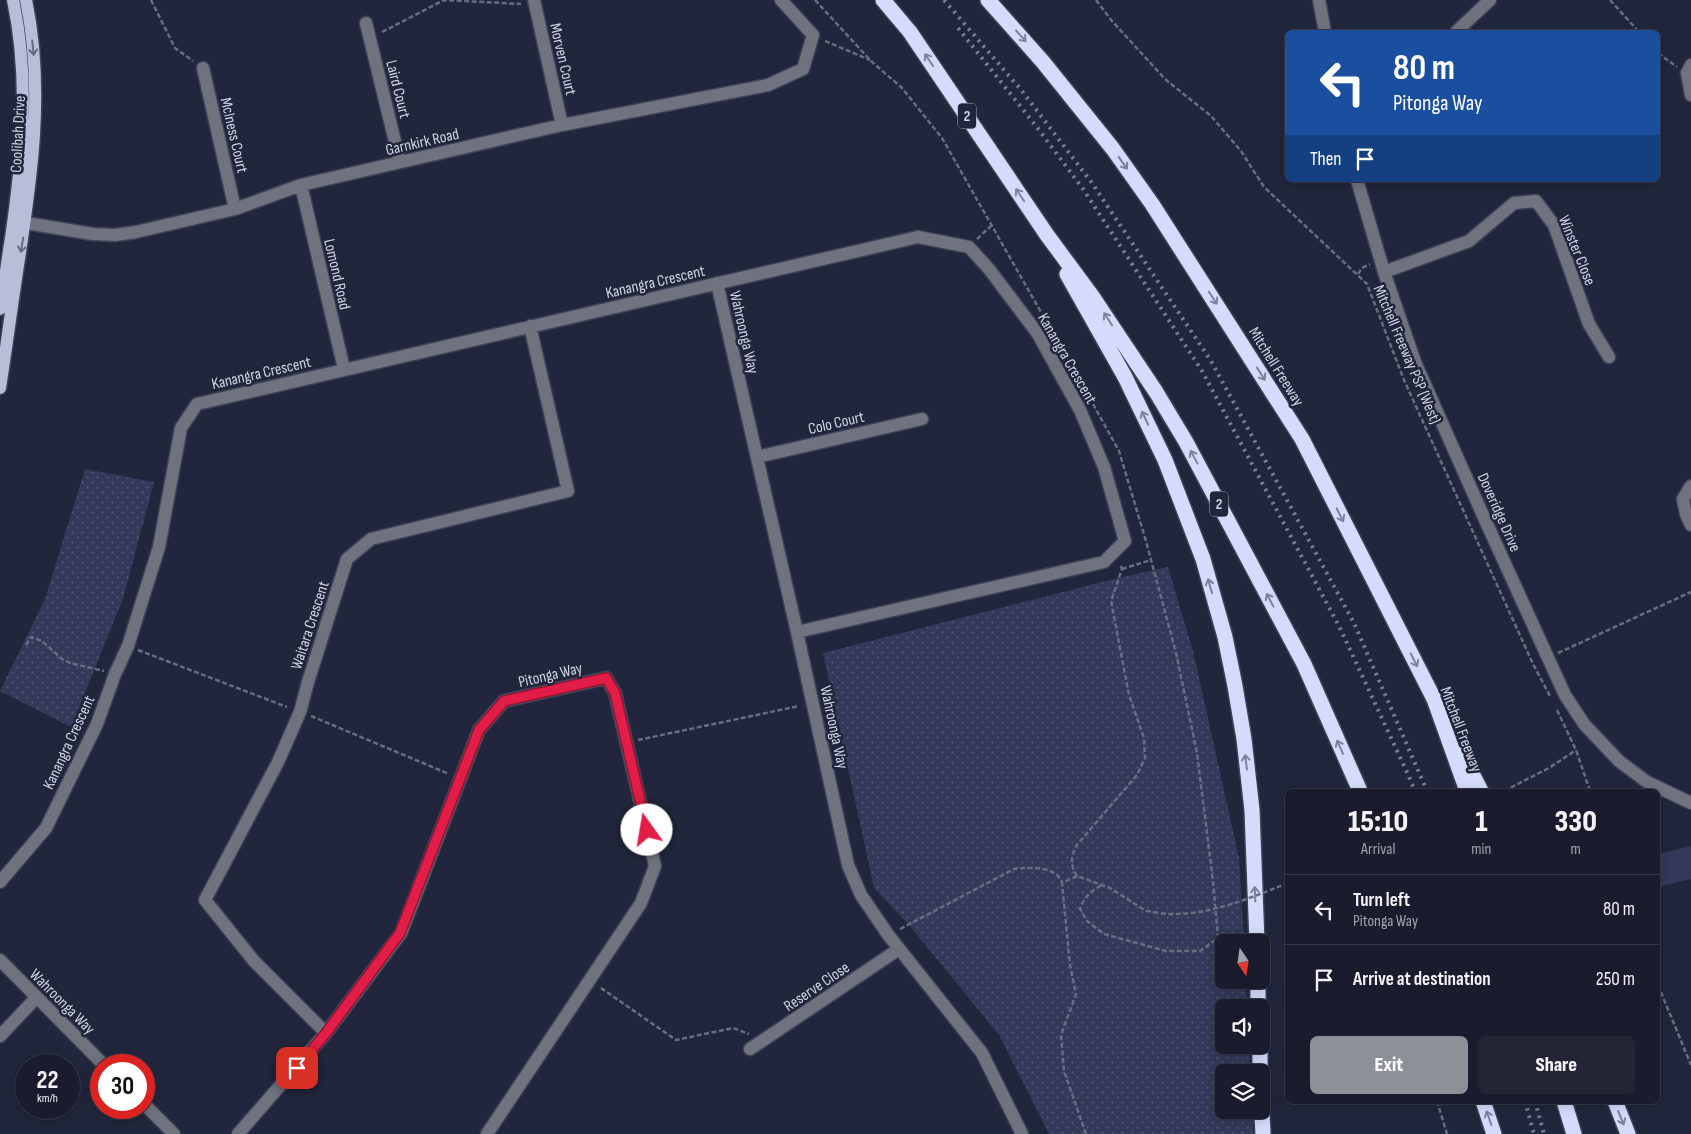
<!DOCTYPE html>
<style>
:root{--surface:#1a1c2d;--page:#232535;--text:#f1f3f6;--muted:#9fa1aa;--line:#383a49;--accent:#8c9099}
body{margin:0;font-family:"Sofia Sans Condensed",sans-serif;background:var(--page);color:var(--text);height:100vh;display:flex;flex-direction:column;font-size:19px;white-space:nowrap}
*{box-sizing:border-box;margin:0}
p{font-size:16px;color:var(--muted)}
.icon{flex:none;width:28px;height:28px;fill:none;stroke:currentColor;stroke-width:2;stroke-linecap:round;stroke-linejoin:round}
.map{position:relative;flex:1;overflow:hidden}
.sheet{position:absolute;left:1285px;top:789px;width:375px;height:315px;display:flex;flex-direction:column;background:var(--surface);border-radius:8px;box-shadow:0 2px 12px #0003,0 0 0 1px var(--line)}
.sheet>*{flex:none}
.guide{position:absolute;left:1285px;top:30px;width:375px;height:152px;border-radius:8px;box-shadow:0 2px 12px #0003,0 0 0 1px var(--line);background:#1a4fa0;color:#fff;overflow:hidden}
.needle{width:32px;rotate:167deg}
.controls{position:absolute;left:1215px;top:934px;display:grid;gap:10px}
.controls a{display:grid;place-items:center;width:55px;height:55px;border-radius:8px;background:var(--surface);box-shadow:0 2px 12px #0003,0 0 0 1px var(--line);font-size:25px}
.speed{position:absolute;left:15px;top:1054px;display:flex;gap:10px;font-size:25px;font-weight:700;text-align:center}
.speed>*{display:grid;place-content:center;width:65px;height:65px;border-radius:50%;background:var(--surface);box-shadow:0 2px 12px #0003,0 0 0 1px var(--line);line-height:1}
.speed small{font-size:12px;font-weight:400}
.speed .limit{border:8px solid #d22;background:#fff;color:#111}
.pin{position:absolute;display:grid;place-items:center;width:42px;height:42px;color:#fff;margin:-21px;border-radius:10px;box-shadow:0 2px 8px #0006}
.me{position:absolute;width:55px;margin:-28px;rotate:347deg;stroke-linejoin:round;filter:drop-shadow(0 0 4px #0008)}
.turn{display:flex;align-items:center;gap:18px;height:105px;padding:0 25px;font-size:22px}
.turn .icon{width:65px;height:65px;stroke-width:2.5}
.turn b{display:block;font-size:35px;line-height:42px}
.then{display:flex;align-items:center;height:48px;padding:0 25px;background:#0003;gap:10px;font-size:19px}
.eta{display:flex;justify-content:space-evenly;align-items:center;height:85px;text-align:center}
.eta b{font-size:30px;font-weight:800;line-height:35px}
.action{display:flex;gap:10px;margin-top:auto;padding:10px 25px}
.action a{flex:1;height:58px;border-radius:8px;background:var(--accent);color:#fff;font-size:20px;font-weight:800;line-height:58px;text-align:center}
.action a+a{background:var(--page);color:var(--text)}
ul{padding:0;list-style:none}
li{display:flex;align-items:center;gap:15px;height:70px;padding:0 25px;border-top:1px solid var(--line)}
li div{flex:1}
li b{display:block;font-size:19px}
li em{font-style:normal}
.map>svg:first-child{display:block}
.grass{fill:url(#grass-dots)}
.garden{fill:#333959}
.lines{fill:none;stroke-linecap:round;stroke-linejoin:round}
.minor-casing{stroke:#3e4257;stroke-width:15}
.major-casing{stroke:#3e4257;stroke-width:15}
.highway-casing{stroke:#3e4257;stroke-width:18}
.path{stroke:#696d81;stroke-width:2.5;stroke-dasharray:5 2.5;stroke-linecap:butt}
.minor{stroke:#70737f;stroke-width:12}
.major{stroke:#b8bed7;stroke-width:12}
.highway{stroke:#d5dcfb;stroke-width:15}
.rail{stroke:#787c8f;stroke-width:4;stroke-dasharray:2.5 5;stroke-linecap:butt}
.path-bridge{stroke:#696d81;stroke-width:2.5;stroke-dasharray:5 2.5;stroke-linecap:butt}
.oneway{stroke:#7c819c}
.oneway2{stroke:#666a82}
.route-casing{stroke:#92132f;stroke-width:12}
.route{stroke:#e11d48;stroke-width:9}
.labels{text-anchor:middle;stroke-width:5;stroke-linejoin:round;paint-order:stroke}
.shield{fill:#22263c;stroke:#9ca0b1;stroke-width:1}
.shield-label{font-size:15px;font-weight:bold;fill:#d0d4e3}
.street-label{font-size:16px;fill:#d0d4e3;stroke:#22263c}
</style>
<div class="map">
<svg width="1691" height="1134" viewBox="0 0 1691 1134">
<defs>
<pattern id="grass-dots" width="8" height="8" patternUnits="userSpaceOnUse" patternTransform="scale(1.25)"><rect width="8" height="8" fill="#333959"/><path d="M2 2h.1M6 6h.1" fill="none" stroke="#505571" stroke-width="1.8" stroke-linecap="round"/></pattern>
</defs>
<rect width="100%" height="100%" fill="#22263c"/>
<!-- grass -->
<path class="grass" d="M85,469L154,482L123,599L71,727L0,691L45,599Z
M1168,567L1193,651L1239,858L1244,942H1224V980H1246L1247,1007L1224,1008V1045H1249L1250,1072H1224V1110H1252L1253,1134H1049L999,1035L908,924L874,888L823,653L1118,578Z"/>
<!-- garden -->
<path class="garden" d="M1691,846V879L1658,887V854Z"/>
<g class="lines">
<!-- minor casing -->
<g class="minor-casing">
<path id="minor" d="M534,0L562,125
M1319,0L1325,32
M366,23L400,162
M1456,32L1490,0
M1691,65L1687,73L1691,95
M203,68L235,209
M1357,180L1384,272L1415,362L1486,522L1565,695L1584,724L1619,761L1647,782L1691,803
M301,185L344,369
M14,221L93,234L115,235L136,232L235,209L301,185L562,125L768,85L803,69L813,35L781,0
M1384,272L1469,241L1514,203L1536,201L1554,225L1589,324L1609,357
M717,283L797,632L848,865L861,895L889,936L982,1053L1022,1134
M757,457L922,419
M1691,486L1683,499L1686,514L1691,525
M0,882L46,828L97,724L115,674L128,646L159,547L181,428L197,404L918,237L969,247L989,269L1038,334L1080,410L1104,467L1125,541L1104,562L797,632
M0,960L104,1065
M326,1033L254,961L205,900L278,762L300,712L308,682L347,559L371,539L568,491L530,326
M0,1036L36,998
M750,1049L899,949
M144,1104L174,1134
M238,1134L326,1033L401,933L479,730L504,701L606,678L615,693L655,866L641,903L487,1134"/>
</g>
<!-- major casing -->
<g class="major-casing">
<path id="major" d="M0,309C16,206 35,103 13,0
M0,388C6,350 11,311 17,272C31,182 45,90 26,0"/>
</g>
<!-- highway casing -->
<g class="highway-casing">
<path id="highway" d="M883,0L910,32L1047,235L1092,296L1156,392L1186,442L1304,664L1360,791
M988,0L1043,62L1113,149L1152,204L1302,439L1434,699L1467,791
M1067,274L1125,377L1165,460L1203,559L1225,637L1235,686L1244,739L1252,810L1257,942
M1462,754L1481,791
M1258,980V1008
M1260,1045V1072
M1261,1096L1263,1134
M1483,1101L1494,1134
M1564,1101L1574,1134
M1615,1101L1628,1134"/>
</g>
<!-- path -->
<path class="path" d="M151,0L175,48L193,61
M815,0L871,61L902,88L942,138L1046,321
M1096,0L1112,21L1165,79L1211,116L1241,151L1264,187L1367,284L1404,380L1533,664L1550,696
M1610,0L1639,32
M382,32L444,0L521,4
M825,41L870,60
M1658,53L1677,67
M977,239L991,226
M1358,274L1362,268L1370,264
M1093,404L1119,451L1146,541L1176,653L1197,753L1213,881L1218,938L1200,951H1166L1104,934L1087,921L1080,909C1084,897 1091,891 1102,885
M1122,569L1151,560
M26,645L31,637L42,641L62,659L70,663L104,671
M138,650L287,707
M1558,653L1691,592
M1557,710L1576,750L1590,791
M311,716L449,774
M638,740L799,706
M1504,791L1549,768L1576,750
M1077,876C1070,866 1071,857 1076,846L1137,775L1145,758L1144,738L1129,695L1111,601L1122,569L1120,564
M900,929L1014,869C1028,867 1058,866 1062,883
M1658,985L1691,1065
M601,988L676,1040L733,1028L749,1034
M1437,1101L1447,1134
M1086,1134L1064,1071L1061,1035L1076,994L1070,965L1062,883L1077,876L1110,888L1146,911"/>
<!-- minor -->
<use href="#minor" class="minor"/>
<!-- major -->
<use href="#major" class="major"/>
<!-- highway -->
<use href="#highway" class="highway"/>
<!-- rail -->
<path class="rail" d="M944,0L1022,91L1092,183L1211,361L1354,623L1427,791
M958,28L1036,126L1083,189L1202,371L1339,626L1406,770L1415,791
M1525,1101L1534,1134
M1535,1101L1544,1134"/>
<!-- path-bridge -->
<path class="path-bridge" d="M1146,911C1156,912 1167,915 1177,914C1216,913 1252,897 1288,883"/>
</g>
<!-- one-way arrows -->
<defs><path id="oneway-shaft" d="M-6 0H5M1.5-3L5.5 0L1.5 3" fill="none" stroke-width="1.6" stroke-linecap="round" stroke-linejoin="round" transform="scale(1.25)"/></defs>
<g class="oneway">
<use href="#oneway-shaft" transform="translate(1021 36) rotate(48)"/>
<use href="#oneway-shaft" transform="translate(929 60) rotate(-124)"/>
<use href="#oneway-shaft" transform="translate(1123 163) rotate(55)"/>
<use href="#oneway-shaft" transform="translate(1020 195) rotate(-124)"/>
<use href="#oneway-shaft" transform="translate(1213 298) rotate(57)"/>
<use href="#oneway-shaft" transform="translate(1108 319) rotate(-123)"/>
<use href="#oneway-shaft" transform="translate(1261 374) rotate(58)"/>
<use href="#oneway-shaft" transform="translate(1145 418) rotate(-115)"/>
<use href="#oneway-shaft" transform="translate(1194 457) rotate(-118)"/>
<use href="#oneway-shaft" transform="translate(1340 515) rotate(63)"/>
<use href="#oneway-shaft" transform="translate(1210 586) rotate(-106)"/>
<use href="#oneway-shaft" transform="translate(1270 600) rotate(-118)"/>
<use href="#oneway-shaft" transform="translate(1414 660) rotate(63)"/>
<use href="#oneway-shaft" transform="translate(1340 747) rotate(-114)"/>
<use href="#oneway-shaft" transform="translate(1246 762) rotate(-97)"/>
<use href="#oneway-shaft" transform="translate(1255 894) rotate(-92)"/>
<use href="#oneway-shaft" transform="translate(1489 1118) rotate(-109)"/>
<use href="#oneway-shaft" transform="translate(1621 1118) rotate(68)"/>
</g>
<g class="oneway2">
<use href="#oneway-shaft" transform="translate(33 48) rotate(84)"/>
<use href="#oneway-shaft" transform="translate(22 245) rotate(99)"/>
</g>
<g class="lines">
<!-- route casing -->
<g class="route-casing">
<path id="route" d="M297,1068L326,1033L400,933L479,730L504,701L606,678L615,693L647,830"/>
</g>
<!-- route -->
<use href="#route" class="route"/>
</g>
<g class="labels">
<!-- shield labels -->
<g class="shield">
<rect x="958" y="103.5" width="18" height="25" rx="4"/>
<rect x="1210" y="491.5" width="18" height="25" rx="4"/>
</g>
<g class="shield-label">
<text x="967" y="121">2</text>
<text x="1219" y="509">2</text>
</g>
<!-- street labels -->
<g class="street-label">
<text transform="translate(564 59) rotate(77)" y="6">Morven Court</text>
<text transform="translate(399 89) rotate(76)" y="6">Laird Court</text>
<text transform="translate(17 134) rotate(-87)" y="6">Coolibah Drive</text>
<text transform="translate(235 135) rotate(77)" y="6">McIness Court</text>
<text transform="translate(422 141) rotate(-13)" y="6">Garnkirk Road</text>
<text transform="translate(1578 250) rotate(68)" y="6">Winster Close</text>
<text transform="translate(338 274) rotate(77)" y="6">Lomond Road</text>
<text transform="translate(655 281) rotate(-13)" y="6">Kanangra Crescent</text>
<text transform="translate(745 332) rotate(77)" y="6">Wahroonga Way</text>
<text transform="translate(1408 354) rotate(67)" y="6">Mitchell Freeway PSP (West)</text>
<text transform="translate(1068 358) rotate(60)" y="6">Kanangra Crescent</text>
<text transform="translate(1277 366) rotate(58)" y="6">Mitchell Freeway</text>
<text transform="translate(261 372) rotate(-13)" y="6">Kanangra Crescent</text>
<text transform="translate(836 422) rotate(-13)" y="6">Colo Court</text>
<text transform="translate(1500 512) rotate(66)" y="6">Doveridge Drive</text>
<text transform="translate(309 625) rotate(-72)" y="6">Waitara Crescent</text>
<text transform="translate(550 674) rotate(-13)" y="6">Pitonga Way</text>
<text transform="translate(835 727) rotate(78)" y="6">Wahroonga Way</text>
<text transform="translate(1462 729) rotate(69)" y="6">Mitchell Freeway</text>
<text transform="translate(68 742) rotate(-65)" y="6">Kanangra Crescent</text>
<text transform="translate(816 986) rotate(-34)" y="6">Reserve Close</text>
<text transform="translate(63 1001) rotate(45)" y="6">Wahroonga Way</text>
</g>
</g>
</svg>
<div class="controls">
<a><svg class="needle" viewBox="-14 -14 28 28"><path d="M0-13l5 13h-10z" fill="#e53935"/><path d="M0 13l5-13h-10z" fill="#9fa1aa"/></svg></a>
<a><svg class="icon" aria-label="sound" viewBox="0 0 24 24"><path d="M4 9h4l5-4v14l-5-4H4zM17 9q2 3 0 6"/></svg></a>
<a><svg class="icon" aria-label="layers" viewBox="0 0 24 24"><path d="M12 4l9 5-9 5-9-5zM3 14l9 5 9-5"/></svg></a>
</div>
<div class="speed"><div>22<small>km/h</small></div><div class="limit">30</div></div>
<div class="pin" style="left:297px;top:1068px;background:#d93025"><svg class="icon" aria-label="arrive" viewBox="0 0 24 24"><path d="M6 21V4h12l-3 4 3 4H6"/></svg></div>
<svg class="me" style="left:647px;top:830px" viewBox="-20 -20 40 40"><circle r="19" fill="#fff"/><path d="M0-13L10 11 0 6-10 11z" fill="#e11d48"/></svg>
<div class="guide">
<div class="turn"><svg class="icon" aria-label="left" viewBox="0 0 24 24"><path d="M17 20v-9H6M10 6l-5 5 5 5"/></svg><div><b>80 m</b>Pitonga Way</div></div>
<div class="then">Then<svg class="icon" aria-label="arrive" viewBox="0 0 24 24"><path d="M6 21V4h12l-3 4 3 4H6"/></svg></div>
</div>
<section class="sheet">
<div class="eta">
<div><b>15:10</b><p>Arrival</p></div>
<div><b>1</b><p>min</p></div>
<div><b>330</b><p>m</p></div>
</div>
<ul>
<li><svg class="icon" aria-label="left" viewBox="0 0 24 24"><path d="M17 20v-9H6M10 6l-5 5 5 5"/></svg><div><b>Turn left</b><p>Pitonga Way</p></div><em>80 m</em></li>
<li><svg class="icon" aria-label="arrive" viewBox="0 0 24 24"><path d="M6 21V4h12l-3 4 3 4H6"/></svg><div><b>Arrive at destination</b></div><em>250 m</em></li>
</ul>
<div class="action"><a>Exit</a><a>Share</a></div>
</section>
</div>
